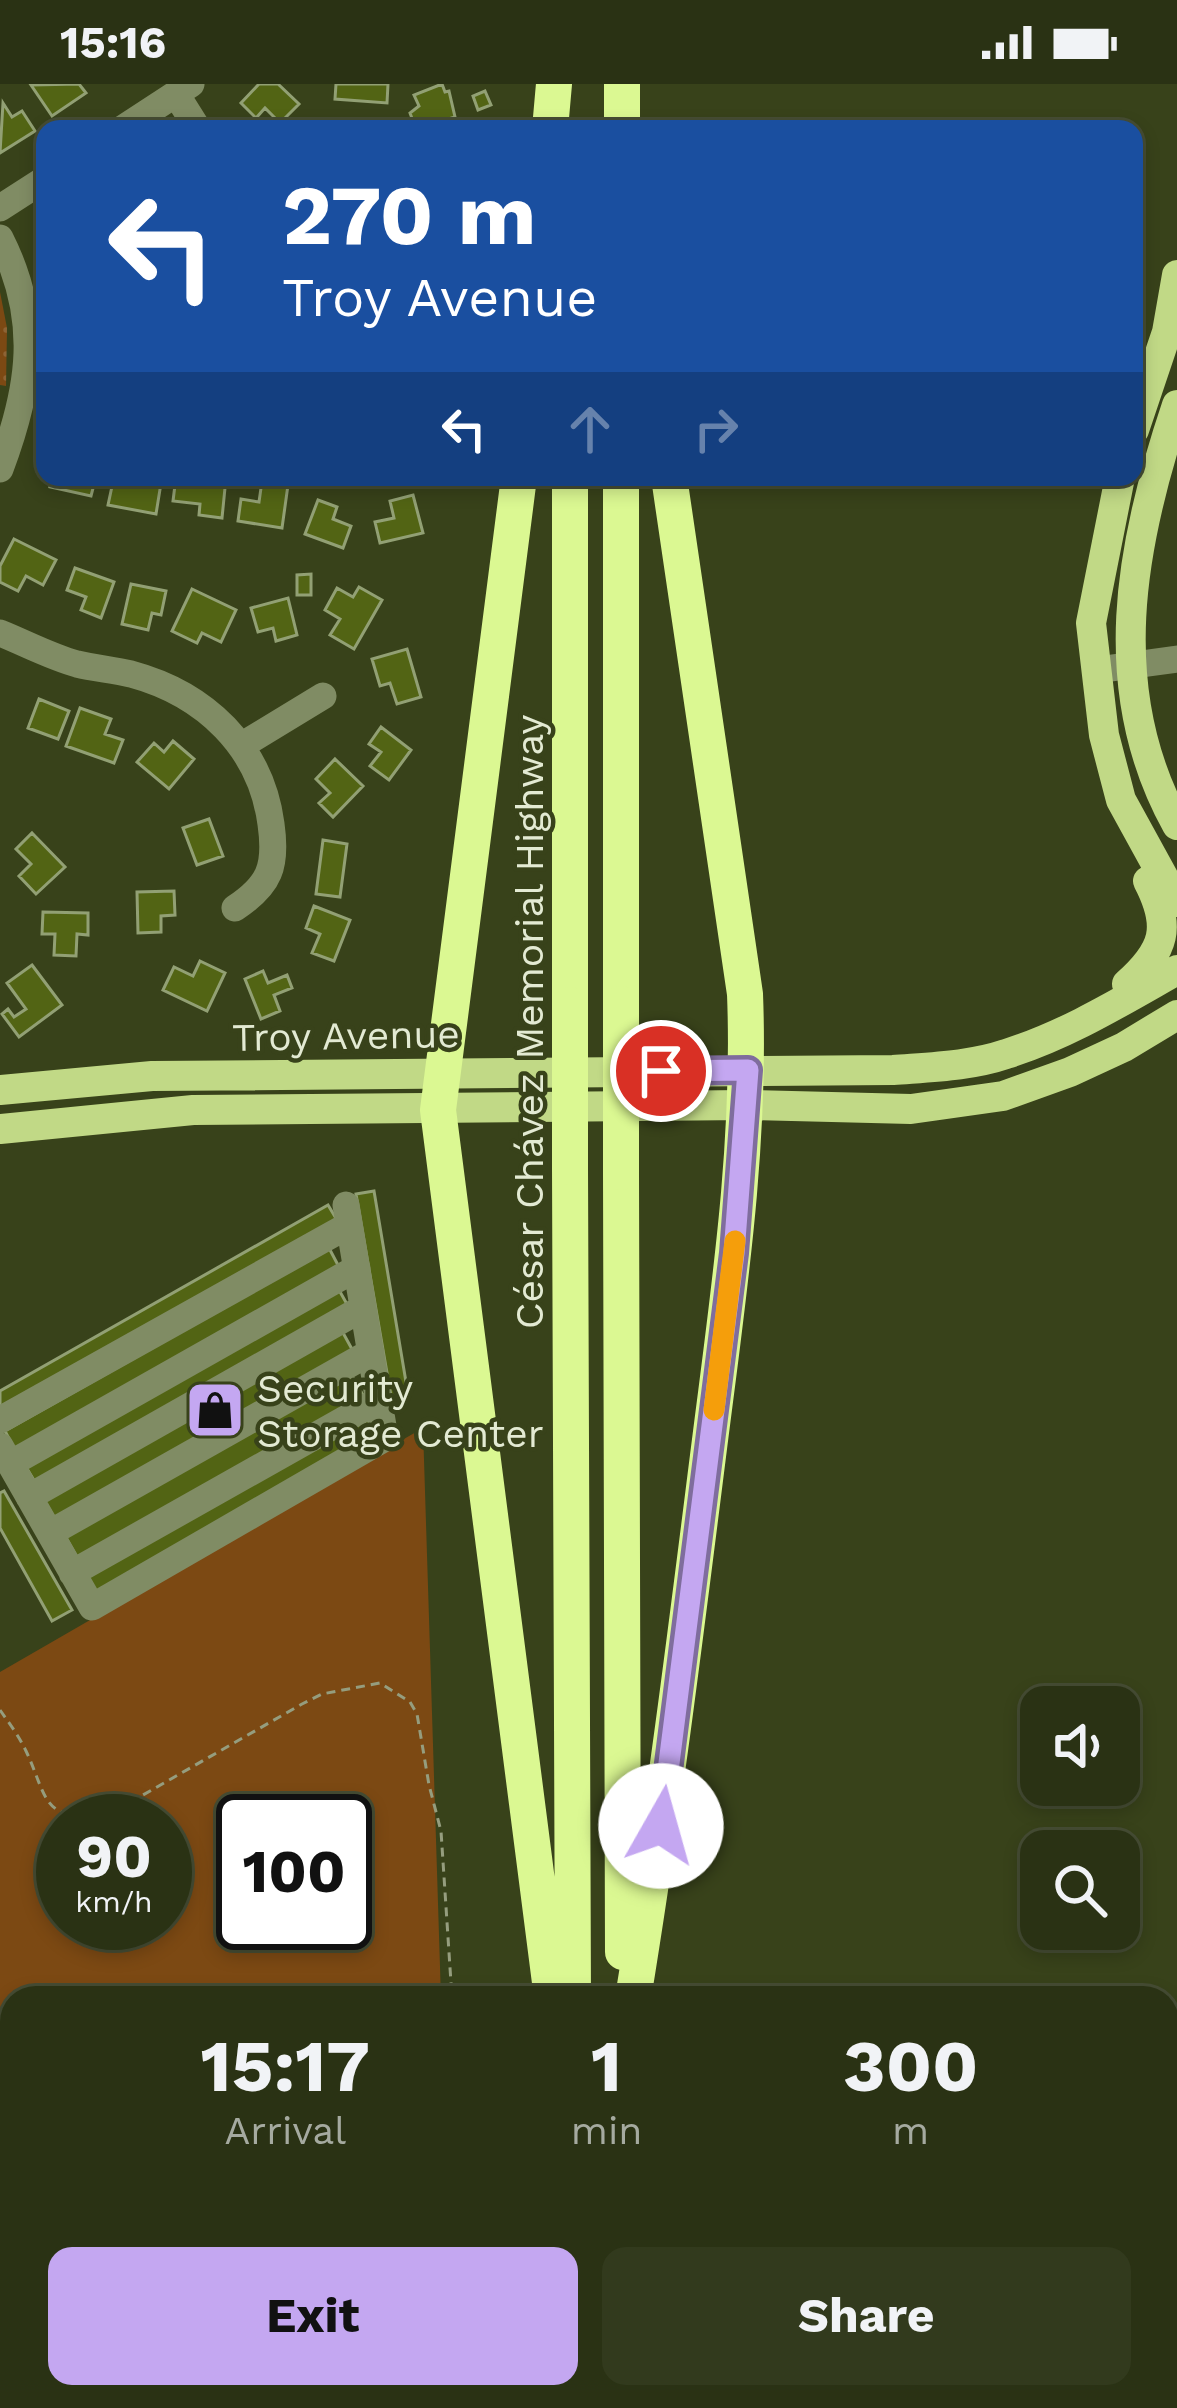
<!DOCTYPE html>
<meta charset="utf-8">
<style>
:root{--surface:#2a3214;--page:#323a1d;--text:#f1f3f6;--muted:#a5aaa0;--line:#464d34;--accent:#c4a7f1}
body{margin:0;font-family:"Work Sans",sans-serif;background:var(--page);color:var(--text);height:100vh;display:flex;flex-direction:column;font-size:45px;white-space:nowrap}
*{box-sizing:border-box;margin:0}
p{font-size:39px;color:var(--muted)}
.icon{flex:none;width:66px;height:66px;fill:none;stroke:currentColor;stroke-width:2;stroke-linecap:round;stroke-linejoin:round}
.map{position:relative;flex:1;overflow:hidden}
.drawer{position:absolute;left:0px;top:1902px;width:1179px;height:423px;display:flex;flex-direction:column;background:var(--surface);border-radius:36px 36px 0 0;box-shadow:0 6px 18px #0003,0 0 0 3px var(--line)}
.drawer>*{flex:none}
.top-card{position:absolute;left:36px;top:36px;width:1107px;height:366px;border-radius:24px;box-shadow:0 6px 18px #0003,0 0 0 3px var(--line);background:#1a4fa0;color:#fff;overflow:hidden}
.controls{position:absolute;left:1020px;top:1602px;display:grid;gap:24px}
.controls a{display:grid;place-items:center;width:120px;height:120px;border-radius:24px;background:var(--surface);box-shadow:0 6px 18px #0003,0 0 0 3px var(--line);font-size:60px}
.speed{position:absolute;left:36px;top:1710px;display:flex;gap:24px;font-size:60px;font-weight:700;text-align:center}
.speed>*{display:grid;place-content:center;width:156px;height:156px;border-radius:50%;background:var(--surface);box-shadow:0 6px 18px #0003,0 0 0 3px var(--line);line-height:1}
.speed small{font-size:30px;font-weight:400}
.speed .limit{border:6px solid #111;border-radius:18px;background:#fff;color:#111}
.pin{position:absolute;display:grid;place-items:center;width:102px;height:102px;color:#fff;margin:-51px;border:6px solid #fff;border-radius:50%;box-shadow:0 3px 12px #0007}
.me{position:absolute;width:132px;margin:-66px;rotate:7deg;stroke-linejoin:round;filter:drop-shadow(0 0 9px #0008)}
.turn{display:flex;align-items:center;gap:42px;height:252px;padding:0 48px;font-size:54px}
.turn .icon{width:156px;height:156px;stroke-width:2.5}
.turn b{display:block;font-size:84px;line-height:102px}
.lanes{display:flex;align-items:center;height:114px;padding:0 48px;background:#0003;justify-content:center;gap:60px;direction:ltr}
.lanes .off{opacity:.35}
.eta{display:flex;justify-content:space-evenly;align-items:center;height:204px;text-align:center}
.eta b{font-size:72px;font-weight:700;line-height:84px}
.action{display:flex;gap:24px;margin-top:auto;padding:24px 48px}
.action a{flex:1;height:138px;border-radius:24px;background:var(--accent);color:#111;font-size:48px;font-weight:700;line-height:138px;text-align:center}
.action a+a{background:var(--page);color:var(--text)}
.status{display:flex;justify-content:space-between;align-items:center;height:84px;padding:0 60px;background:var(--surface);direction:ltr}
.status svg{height:33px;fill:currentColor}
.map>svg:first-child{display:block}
.grass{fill:#7c4913;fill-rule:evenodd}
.park{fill:url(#park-dots)}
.building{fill:#526414;stroke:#92a074;stroke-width:3}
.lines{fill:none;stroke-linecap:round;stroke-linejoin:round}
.path{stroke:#959d7e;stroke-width:3;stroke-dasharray:9 6;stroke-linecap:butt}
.minor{stroke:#808c64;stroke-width:27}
.major{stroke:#c1d986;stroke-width:30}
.highway{stroke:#dbf892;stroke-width:36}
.highway-bridge{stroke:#dbf892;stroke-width:36}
.route-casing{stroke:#7f6d9d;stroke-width:30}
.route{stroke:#c4a7f1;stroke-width:21}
.slow{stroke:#f59e0b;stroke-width:21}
.labels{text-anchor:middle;stroke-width:9;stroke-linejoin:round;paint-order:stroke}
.street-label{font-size:39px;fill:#e3ead3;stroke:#38421a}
.poi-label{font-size:39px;fill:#e3ead3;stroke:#38421a;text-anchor:start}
</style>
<div class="status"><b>15:16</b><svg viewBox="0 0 49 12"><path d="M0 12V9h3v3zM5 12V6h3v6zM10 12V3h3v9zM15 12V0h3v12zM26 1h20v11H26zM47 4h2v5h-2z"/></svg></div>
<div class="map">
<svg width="1177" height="2324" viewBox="0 0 1177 2324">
<defs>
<pattern id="park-dots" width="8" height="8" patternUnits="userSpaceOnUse" patternTransform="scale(3)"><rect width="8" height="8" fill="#7c4913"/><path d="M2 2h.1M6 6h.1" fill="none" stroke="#8e6334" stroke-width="1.8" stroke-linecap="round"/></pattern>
</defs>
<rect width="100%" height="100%" fill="#38421a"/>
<!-- grass -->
<path class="grass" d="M423,1344L441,1914H12V2313H454V2324H0V1588ZM63,1737H165V1839H63ZM243,1737H345V1839H243Z"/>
<!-- park -->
<path class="park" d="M0,208L7,244L6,302L0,301Z"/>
<!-- building -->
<path class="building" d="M79,0L86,9L52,32L31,1Z
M259,0H278L299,20L280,39L265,24L256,34L241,19Z
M336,0H388L387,19L335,15Z
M442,0L445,8L449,7L455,33L416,45L410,29L419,22L414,11Z
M485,7L491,21L478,26L473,12Z
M3,19L12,33L22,27L35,47L0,69Z
M53,393H96L91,412L50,403Z
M114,393H133L132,398L141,400L142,393H162L156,430L108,421Z
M176,393L226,394L222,434L199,431L200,420L173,417Z
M262,397L288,401L282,444L238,437L241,415L259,418Z
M413,411L423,449L380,459L375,438L394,434L390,417Z
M318,416L337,423L333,435L351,442L343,464L305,450Z
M14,455L56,476L43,501L26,492L18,507L0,498V482Z
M75,484L114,498L101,534L81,526L86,513L67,506Z
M311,490V511H297V491Z
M131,500L166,507L161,531L152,529L148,546L122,540Z
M359,503L382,516L354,565L330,551L340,535L325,526L337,504L353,513Z
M192,505L236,526L221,558L202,549L197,559L172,547Z
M288,514L297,551L276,557L273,544L258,548L251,524Z
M407,565L421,613L397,620L390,599L380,602L372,575Z
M39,615L69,627L58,655L28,644Z
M80,624L111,635L105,650L123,656L114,679L66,662Z
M381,643L411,666L389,696L370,682L381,668L369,660Z
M173,657L194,675L169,705L137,678L154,659L164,668Z
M335,675L363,702L333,733L319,719L330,709L316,695Z
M209,735L223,772L197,781L183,744Z
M32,749L65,783L36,810L19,792L31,780L16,765Z
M323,756L347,760L340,813L316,810Z
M174,807L175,831L161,832V848L138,849L137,808Z
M314,822L350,836L334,877L312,869L320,850L306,844Z
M43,828L88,829V851L77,850L76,872L54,871L55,850H42Z
M200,877L225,889L207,927L163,906L174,883L193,892Z
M32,881L62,921L19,953L2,930L8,925L14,933L26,925L7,899Z
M263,887L268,899L287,891L292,904L274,911L280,927L261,935L245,895Z
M374,1107L408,1310L391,1312L356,1110Z
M328,1121L337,1136L0,1323V1307Z
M329,1164L339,1183L15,1366L5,1347Z
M339,1206L348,1222L35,1398L26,1383Z
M342,1247L353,1267L55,1435L44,1416Z
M351,1290L364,1313L78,1475L65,1452Z
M367,1334L375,1350L96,1508L88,1493Z
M4,1407L72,1526L52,1537L0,1444V1409Z"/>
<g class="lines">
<!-- path -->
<path class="path" d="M0,1626C9,1639 19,1652 26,1667C47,1711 40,1735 101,1735L302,1620L322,1610L380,1599L410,1618L417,1630L429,1701L441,1747L452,1914
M384,2313L405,2324"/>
<!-- minor -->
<path class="minor" d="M176,10L198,45
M122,45L191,0
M0,124L45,95
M0,154C41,235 31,303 0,385
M0,549C25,559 51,573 77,580C94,584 113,586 131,590C205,610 261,663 271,740C277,782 270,801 235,824
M1097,586L1177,575
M244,660L323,612
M0,1336L349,1141
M0,1362L92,1523L385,1354L346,1121
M10,1380L357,1184
M29,1413L363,1224
M50,1449L371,1268
M72,1489L379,1316"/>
<!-- major -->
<path class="major" d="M1177,321C1130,460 1102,606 1177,741
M1134,346L1167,248L1177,191
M1120,393L1091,539L1104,651L1121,716L1177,818
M1127,900C1165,866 1172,843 1148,797
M0,1006L152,992L893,986C931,983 971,982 1006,970C1067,951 1122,917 1177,886
M0,1045L193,1026L747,1021L911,1025L1003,1012L1070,988L1124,963L1177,931"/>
<!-- highway -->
<path class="highway" d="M622,0V45
M550,45L554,0
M519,393L438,1026L552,1914
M570,393V921
M621,920V393
M570,1083L573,1914
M621,1088L623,1868
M633,1914C663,1731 686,1547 709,1364C728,1213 751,1063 745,910L669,393
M625,2313V2324
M574,2324V2313"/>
<!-- highway-bridge -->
<path class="highway-bridge" d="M621,920V1088
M570,1083V921"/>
</g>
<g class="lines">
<!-- route casing -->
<g class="route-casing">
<path id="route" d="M661,987L748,986L734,1169L661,1742"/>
</g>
<!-- route -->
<use href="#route" class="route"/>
<!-- slow -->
<path class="slow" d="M714,1326L735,1157"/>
</g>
<!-- icons -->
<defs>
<g id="shop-square" transform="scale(3)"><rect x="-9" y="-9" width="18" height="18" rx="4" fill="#c4a7f1" stroke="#38421a"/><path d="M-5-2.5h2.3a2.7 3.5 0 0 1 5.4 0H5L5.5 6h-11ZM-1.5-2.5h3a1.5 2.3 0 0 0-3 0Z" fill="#111"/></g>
</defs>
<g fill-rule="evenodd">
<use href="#shop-square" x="215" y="1326"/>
</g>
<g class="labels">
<!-- street labels -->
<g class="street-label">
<text transform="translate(529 938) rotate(-90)" y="14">César Chávez Memorial Highway</text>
<text transform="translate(346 951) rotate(-1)" y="14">Troy Avenue</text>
</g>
<!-- poi labels -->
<g class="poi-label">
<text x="257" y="1318">Security<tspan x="257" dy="45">Storage Center</tspan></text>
</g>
</g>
</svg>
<div class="controls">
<a><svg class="icon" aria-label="sound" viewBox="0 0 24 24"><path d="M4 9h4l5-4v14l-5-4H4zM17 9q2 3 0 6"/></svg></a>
<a><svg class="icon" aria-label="search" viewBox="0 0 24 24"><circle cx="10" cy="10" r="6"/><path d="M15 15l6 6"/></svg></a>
</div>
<div class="speed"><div>90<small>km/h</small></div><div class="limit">100</div></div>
<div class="pin" style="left:661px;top:987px;background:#d93025"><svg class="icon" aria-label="arrive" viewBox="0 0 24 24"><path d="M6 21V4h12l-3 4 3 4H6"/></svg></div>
<svg class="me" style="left:661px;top:1742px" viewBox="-20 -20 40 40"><circle r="19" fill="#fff"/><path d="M0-13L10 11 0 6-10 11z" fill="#c4a7f1"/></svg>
<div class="top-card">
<div class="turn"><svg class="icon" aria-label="left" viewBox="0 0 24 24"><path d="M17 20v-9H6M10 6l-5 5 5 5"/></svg><div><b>270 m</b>Troy Avenue</div></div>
<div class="lanes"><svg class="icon" aria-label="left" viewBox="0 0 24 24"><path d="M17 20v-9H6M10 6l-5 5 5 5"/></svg><svg class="icon off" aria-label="ahead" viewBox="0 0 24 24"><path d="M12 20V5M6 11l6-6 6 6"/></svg><svg class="icon off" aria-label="right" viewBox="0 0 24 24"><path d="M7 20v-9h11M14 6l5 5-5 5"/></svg></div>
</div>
<section class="drawer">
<div class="eta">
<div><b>15:17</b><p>Arrival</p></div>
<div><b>1</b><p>min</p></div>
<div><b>300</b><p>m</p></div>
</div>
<div class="action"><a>Exit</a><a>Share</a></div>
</section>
</div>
